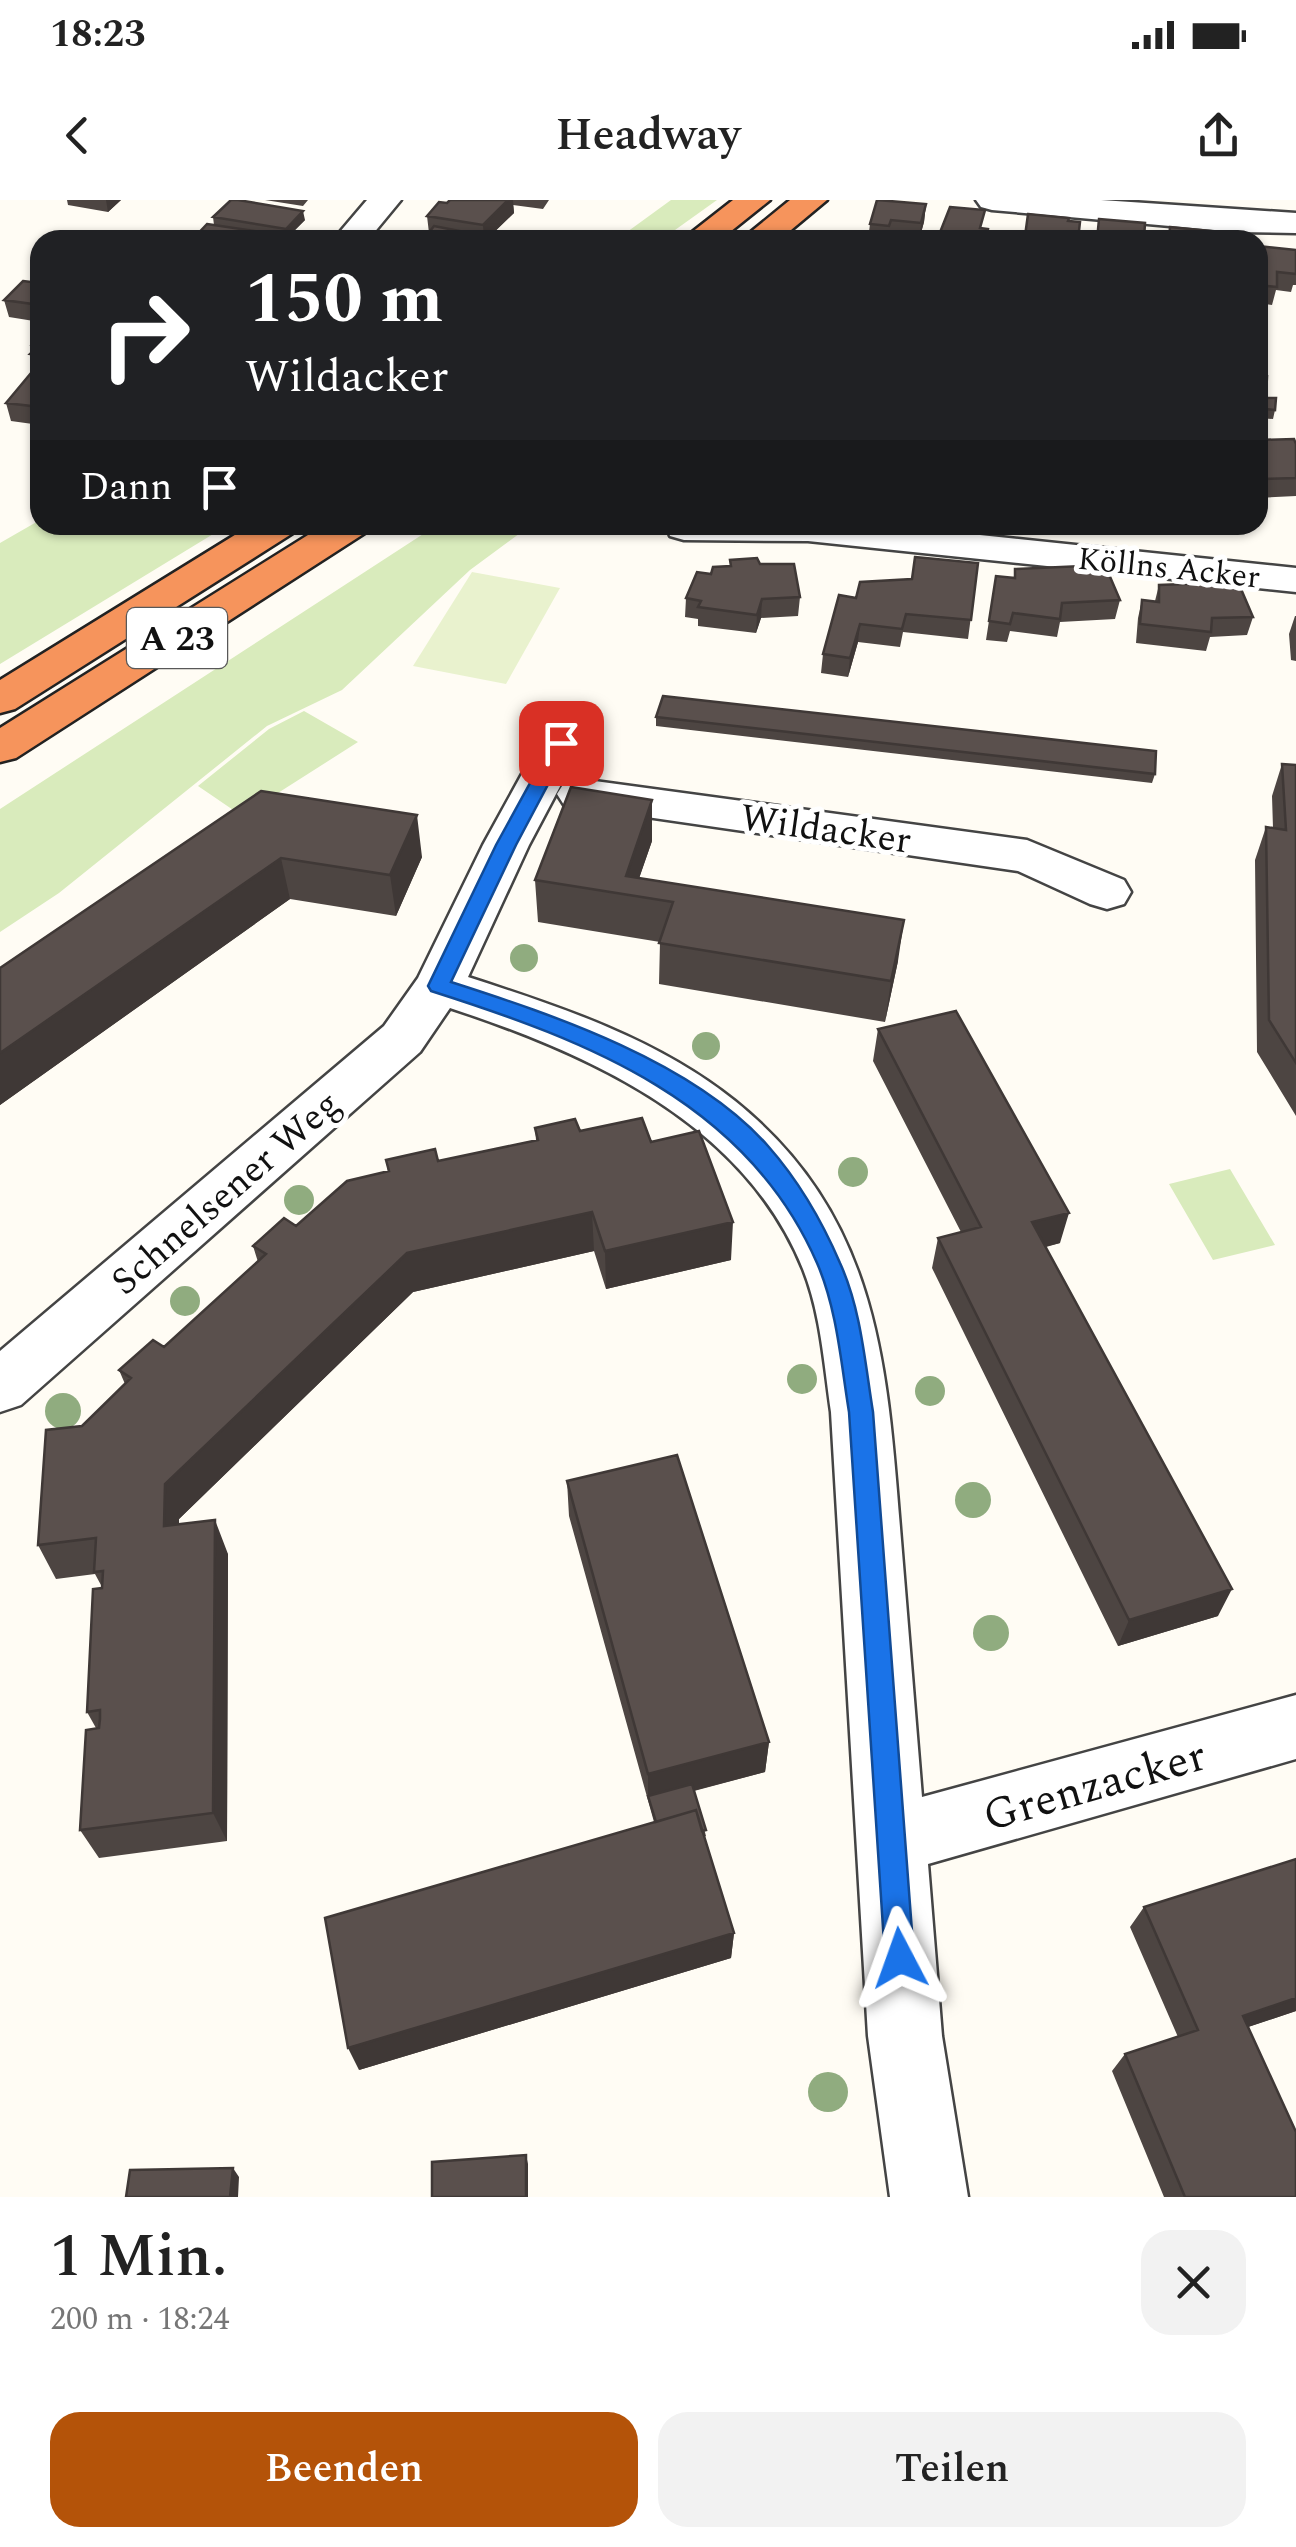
<!DOCTYPE html>
<html lang="de">
<meta charset="utf-8">
<style>
:root{--surface:#fff;--page:#f2f2f2;--text:#222;--muted:#767676;--accent:#b45309}
body{margin:0;font-family:Spectral,serif;background:var(--page);color:var(--text);height:100vh;display:flex;flex-direction:column;font-size:38px;white-space:nowrap}
*{box-sizing:border-box;margin:0}
p{font-size:32px;color:var(--muted)}
.icon{flex:none;width:55px;height:55px;fill:none;stroke:currentColor;stroke-width:2;stroke-linecap:round;stroke-linejoin:round}
.map{position:relative;height:1997px;overflow:hidden}
.side{display:flex;flex-direction:column;background:var(--surface);flex:1}
.side>*{flex:none}
.guide{position:absolute;left:30px;top:30px;width:1238px;height:305px;border-radius:30px;box-shadow:0 2px 8px #0004;background:#202124;color:#fff;overflow:hidden}
.pin{position:absolute;display:grid;place-items:center;width:85px;height:85px;color:#fff;margin:-42px;border-radius:20px;box-shadow:0 5px 15px #0006}
.me{position:absolute;width:110px;margin:-55px;rotate:356deg;stroke-linejoin:round;filter:drop-shadow(0 0 8px #0008)}
.turn{display:flex;align-items:center;gap:35px;height:210px;padding:0 50px;font-size:45px}
.turn .icon{width:130px;height:130px;stroke-width:2.5}
.turn b{display:block;font-size:70px;line-height:85px}
.then{display:flex;align-items:center;height:95px;padding:0 50px;background:#0003;gap:20px;font-size:38px}
.round{display:grid;place-items:center;flex:none;width:105px;height:105px;border-radius:30px;background:var(--page)}
.headline{display:flex;align-items:center;justify-content:space-between;height:170px;padding:0 50px}
h1{font-size:60px;font-weight:600;line-height:75px}
.action{display:flex;gap:20px;margin-top:auto;padding:20px 50px}
.action a{flex:1;height:115px;border-radius:30px;background:var(--accent);color:#fff;font-size:40px;font-weight:600;line-height:115px;text-align:center}
.action a+a{background:var(--page);color:var(--text)}
.status{display:flex;justify-content:space-between;align-items:center;height:70px;padding:0 50px;background:var(--surface);direction:ltr}
.status svg{height:28px;fill:currentColor}
header{display:flex;justify-content:space-between;align-items:center;height:130px;padding:0 50px;background:var(--surface);font-size:45px;font-weight:600}
.map>svg:first-child{display:block}
.green{fill:#d9ebbc}
.pitch{fill:#e9f2ce}
.lines{fill:none;stroke-linecap:round;stroke-linejoin:round}
.minor-casing{stroke:#444;stroke-width:5}
.highway-casing{stroke:#222;stroke-width:5}
.minor{fill:#fff;fill-rule:evenodd}
.highway{fill:#f6945c;fill-rule:evenodd}
.tree{fill:#90ac7f}
.wall{fill:#4d4542}
.shaded-wall{fill:#3f3836}
.building{fill:#5a504d;stroke:#3f3836;stroke-width:2.5}
.route{fill:#1a73e8;stroke:#114b97;stroke-width:2.5}
.labels{text-anchor:middle;stroke-width:10;stroke-linejoin:round;paint-order:stroke}
.far-street-label{font-size:32px;fill:#111;stroke:#fff}
.shield{fill:#fff;stroke:#585858;stroke-width:2.5}
.shield-label{font-size:35px;font-weight:bold;fill:#111}
.street-label{font-size:38px;fill:#111;stroke:#fff}
.near-street-label{font-size:45px;fill:#111;stroke:#fff}
</style>
<div class="status"><b>18:23</b><svg viewBox="0 0 49 12"><path d="M0 12V9h3v3zM5 12V6h3v6zM10 12V3h3v9zM15 12V0h3v12zM26 1h20v11H26zM47 4h2v5h-2z"/></svg></div>
<header><svg class="icon" aria-label="back" viewBox="0 0 24 24"><path d="M15 5l-7 7 7 7"/></svg>Headway<svg class="icon" aria-label="share" viewBox="0 0 24 24"><path d="M12 15V3M7 8l5-5 5 5M5 13v7h14v-7"/></svg></header>
<div class="map">
<svg width="1296" height="1997" viewBox="0 0 1296 1997">
<rect width="100%" height="100%" fill="#fffcf4"/>
<!-- green -->
<path class="green" d="M671,0H717L661,40H616Z
M40,320V325H228L0,464V343Z
M437,325H531L470,370L342,490L267,526L59,693L0,732V609Z
M304,511L358,542L242,616L198,586L269,529Z
M1230,969L1275,1045L1213,1060L1169,984Z"/>
<!-- pitch -->
<path class="pitch" d="M472,372L560,388L506,484L413,466Z"/>
<g class="lines">
<!-- minor casing -->
<g class="minor-casing">
<path id="minor" d="M367,0H401L368,40H333Z
M976,0H1101L1296,13V33L1237,32L992,10L981,7Z
M666,325H885L1296,368V392L808,341L684,340L670,336Z
M561,529L577,533L583,543L529,645L468,777C561,807 658,839 735,901C881,1019 887,1168 901,1340C908,1426 915,1511 922,1597L1296,1495V1559L928,1664L942,1836L968,1997H890L868,1836L831,1212C824,1164 821,1114 803,1069C744,923 590,854 450,808L420,852L21,1205L0,1212V1151L384,826L418,778L483,645L539,543L545,533Z
M580,579L1027,640L1124,680L1131,692L1124,704L1107,709L1090,704L1018,671L564,605L557,594L564,583Z"/>
</g>
<!-- highway casing -->
<g class="highway-casing">
<path id="highway" d="M733,0H770L720,40H682Z
M790,0H827L779,40H741Z
M251,325H299L293,333L15,509L0,513V480Z
M324,325H371L365,333L16,558L0,562V528Z"/>
</g>
<!-- minor -->
<use href="#minor" class="minor"/>
<!-- highway -->
<use href="#highway" class="highway"/>
</g>
<!-- trees -->
<g class="tree">
<circle cx="524" cy="758" r="14"/>
<circle cx="706" cy="846" r="14"/>
<circle cx="853" cy="972" r="15"/>
<circle cx="299" cy="1000" r="15"/>
<circle cx="185" cy="1101" r="15"/>
<circle cx="802" cy="1179" r="15"/>
<circle cx="930" cy="1191" r="15"/>
<circle cx="63" cy="1211" r="18"/>
<circle cx="973" cy="1300" r="18"/>
<circle cx="991" cy="1433" r="18"/>
<circle cx="828" cy="1892" r="20"/>
</g>
<!-- wall -->
<path class="wall" d="M67,0H121L108,12L68,5Z
M265,0H308L303,6Z
M450,0H549L543,9L513,5L514,13L489,37L429,33L427,16Z
M926,4L924,22L919,40L889,37L888,40H868L870,24Z
M1028,14L1068,21L1078,40H1024Z
M213,17L305,20L287,38L282,37V40H192L214,25Z
M1258,46L1296,50V85H1293L1291,92L1276,90L1272,105L1258,103Z
M40,83V122L9,117L4,100Z
M40,137V173L35,172L30,154L34,151L32,145Z
M40,174V225L11,221L6,203Z
M1258,175L1266,198L1275,210L1273,219L1258,218Z
M1258,240L1296,244V296L1258,298Z
M730,360L760,364L800,397L798,416L761,418L756,433L698,426V419L685,417L686,398L711,374L730,366Z
M978,363L968,439L903,432L900,447L858,442L848,477L821,473L823,454L856,398L912,379Z
M1015,369L1120,400L1115,419L1060,422L1057,437L1010,431L1007,442L986,440L996,376L1014,378Z
M1159,385L1253,417L1247,435L1210,437L1206,451L1136,443L1138,418L1142,400L1155,401Z
M1295,416H1296V461L1291,460L1289,434Z
M656,517L1155,574L1152,583L656,526Z
M1282,564L1296,565V916L1257,852L1255,660L1266,627L1273,628L1272,596Z
M261,591L422,657L396,716L290,699L0,905V768Z
M652,641L639,678L898,761L885,822L659,784L660,742L538,722L535,680Z
M878,829L1060,1043L1046,1047L1218,1416L1118,1446L932,1068L938,1038L961,1032L873,861Z
M535,928L580,931L651,942L731,1060L606,1089L594,1051L413,1092L179,1319V1324L228,1354L227,1641L99,1658L80,1630L96,1528L87,1512L102,1387L95,1374L56,1379L38,1345L82,1226L125,1184L119,1170L164,1147L258,1062L253,1046L296,1026L388,972L386,960L438,961L536,940Z
M567,1281L769,1542L765,1572L694,1591L706,1636L704,1637L734,1733L731,1758L359,1870L654,1622L569,1316Z
M1296,1659V1811L1248,1827L1296,1997H1164L1112,1871L1125,1854L1178,1837L1130,1727L1144,1707Z"/>
<!-- shaded-wall -->
<path class="shaded-wall" d="M106,0H121L108,12Z
M508,0H513L514,13L486,40H484L483,25Z
M926,4L924,22L919,40L921,23Z
M303,11L305,20L287,38L286,29Z
M762,399L761,418L756,433L757,415Z
M860,424L858,442L848,477L850,458Z
M652,600V641L633,696L626,676Z
M417,615L422,657L396,716L390,675Z
M281,658L290,699L0,905V853Z
M904,720L898,761L885,822L891,781Z
M592,1012L594,1051L413,1092L179,1319V1361L164,1326L165,1284L407,1053Z
M1069,1013L1060,1043L1024,1052L1032,1022Z
M733,1022L731,1060L606,1089L605,1051Z
M215,1320L228,1354L227,1641L213,1613Z
M1232,1389L1218,1416L1118,1446L1129,1420Z
M769,1542L765,1572L650,1602L648,1596V1603V1574Z
M734,1733L731,1758L359,1870L348,1848Z
M1296,1798V1811L1227,1834L1243,1816Z
M526,1955L528,1964V1997H526Z
M233,1968L239,1977L238,1997H230Z"/>
<!-- building -->
<path class="building" d="M231,0H238L303,11L286,29L213,17Z
M450,0H508L483,25L427,16L439,2L447,3Z
M877,0L926,4L921,23L891,20L889,26L870,24Z
M950,7L985,10L980,28L988,29L986,40H937Z
M1028,14L1069,18L1068,21L1080,22L1078,40L1025,36Z
M1099,19L1145,23L1144,40H1097Z
M207,24L281,35L277,40H192Z
M434,26L505,40H423Z
M1170,27L1219,32V40H1169Z
M1258,46L1296,50V74L1277,72V87L1258,85Z
M23,81L40,83V105L4,100Z
M40,137V156L30,154L39,146L32,145Z
M31,173L40,174V207L6,203Z
M1258,175L1267,176L1266,198H1276L1275,210L1258,208Z
M1294,239L1296,244V278L1258,279V240Z
M915,357L978,363L971,420L906,414L902,429L860,424L850,458L823,454L839,395L856,398L860,382L912,379Z
M757,358L760,364H794L800,397L762,399L757,415L698,407L701,401L686,398L697,372L711,374L713,367L731,366L730,360Z
M1105,365L1120,400L1062,403L1060,419L1013,413L1010,424L989,421L996,376L1015,378V369Z
M1238,382L1253,417L1212,418L1211,432L1140,424L1142,400L1159,402V385Z
M663,496L1156,551L1155,574L656,517Z
M1282,564L1296,565V863L1269,820L1266,627L1286,630Z
M571,587L652,600L626,676L904,720L891,781L659,743L673,702L535,680Z
M261,591L417,615L390,675L281,658L0,853V768Z
M956,811L1069,1013L1032,1022L1232,1389L1129,1420L938,1038L981,1027L878,829Z
M642,918L651,942L699,931L733,1022L605,1051L592,1012L407,1053L165,1284L164,1326L215,1320L213,1613L80,1630L86,1530L99,1528L100,1519V1510L87,1512L93,1389L102,1388L103,1371L94,1372L96,1338L38,1345L46,1230L82,1226L131,1178L119,1170L153,1140L164,1147L266,1054L253,1046L284,1018L296,1026L347,981L389,971L386,960L435,949L438,961L538,940L535,928L575,919L580,931Z
M677,1255L769,1542L648,1574L567,1281Z
M692,1584L706,1630L702,1631L696,1610L656,1622L648,1596Z
M696,1610L734,1733L348,1848L325,1718Z
M1296,1659V1798L1243,1816L1296,1932V1997H1185L1125,1854L1198,1830L1144,1707Z
M526,1955V1997H432V1962Z
M233,1968L230,1997H126L130,1970Z"/>
<!-- route -->
<path class="route" d="M561,537L570,543L516,645L451,782C554,815 694,862 768,946C798,980 822,1021 840,1063C861,1109 865,1163 873,1212L914,1758L910,1768L900,1773L889,1768L885,1758L849,1212C841,1163 837,1109 817,1063C747,902 588,841 431,791L428,786L496,645L552,543Z"/>
<g class="labels">
<!-- far-street labels -->
<g class="far-street-label">
<text transform="translate(1169 367) rotate(6)" y="11">Köllns Acker</text>
</g>
<!-- shield labels -->
<rect class="shield" x="127" y="408" width="100" height="60" rx="8"/>
<g class="shield-label">
<text x="177" y="450">A 23</text>
</g>
<!-- street labels -->
<g class="street-label">
<text transform="translate(826 628) rotate(8)" y="13">Wildacker</text>
<text transform="translate(225 992) rotate(-41)" y="13">Schnelsener Weg</text>
</g>
<!-- near-street labels -->
<g class="near-street-label">
<text transform="translate(1094 1584) rotate(-16)" y="16">Grenzacker</text>
</g>
</g>
</svg>
<div class="pin" style="left:561px;top:543px;background:#d93025"><svg class="icon" aria-label="arrive" viewBox="0 0 24 24"><path d="M6 21V4h12l-3 4 3 4H6"/></svg></div>
<svg class="me" style="left:900px;top:1758px" viewBox="-20 -20 40 40"><path d="M0-17L14 15 0 8-14 15z" fill="#1a73e8" stroke="#fff" stroke-width="4"/></svg>
<div class="guide">
<div class="turn"><svg class="icon" aria-label="right" viewBox="0 0 24 24"><path d="M7 20v-9h11M14 6l5 5-5 5"/></svg><div><b>150 m</b>Wildacker</div></div>
<div class="then">Dann<svg class="icon" aria-label="arrive" viewBox="0 0 24 24"><path d="M6 21V4h12l-3 4 3 4H6"/></svg></div>
</div>
</div>
<section class="side">
<div class="headline"><div><h1>1 Min.</h1><p>200 m · 18:24</p></div><a class="round"><svg class="icon" aria-label="close" viewBox="0 0 24 24"><path d="M6 6l12 12M18 6L6 18"/></svg></a></div>
<div class="action"><a>Beenden</a><a>Teilen</a></div>
</section>
